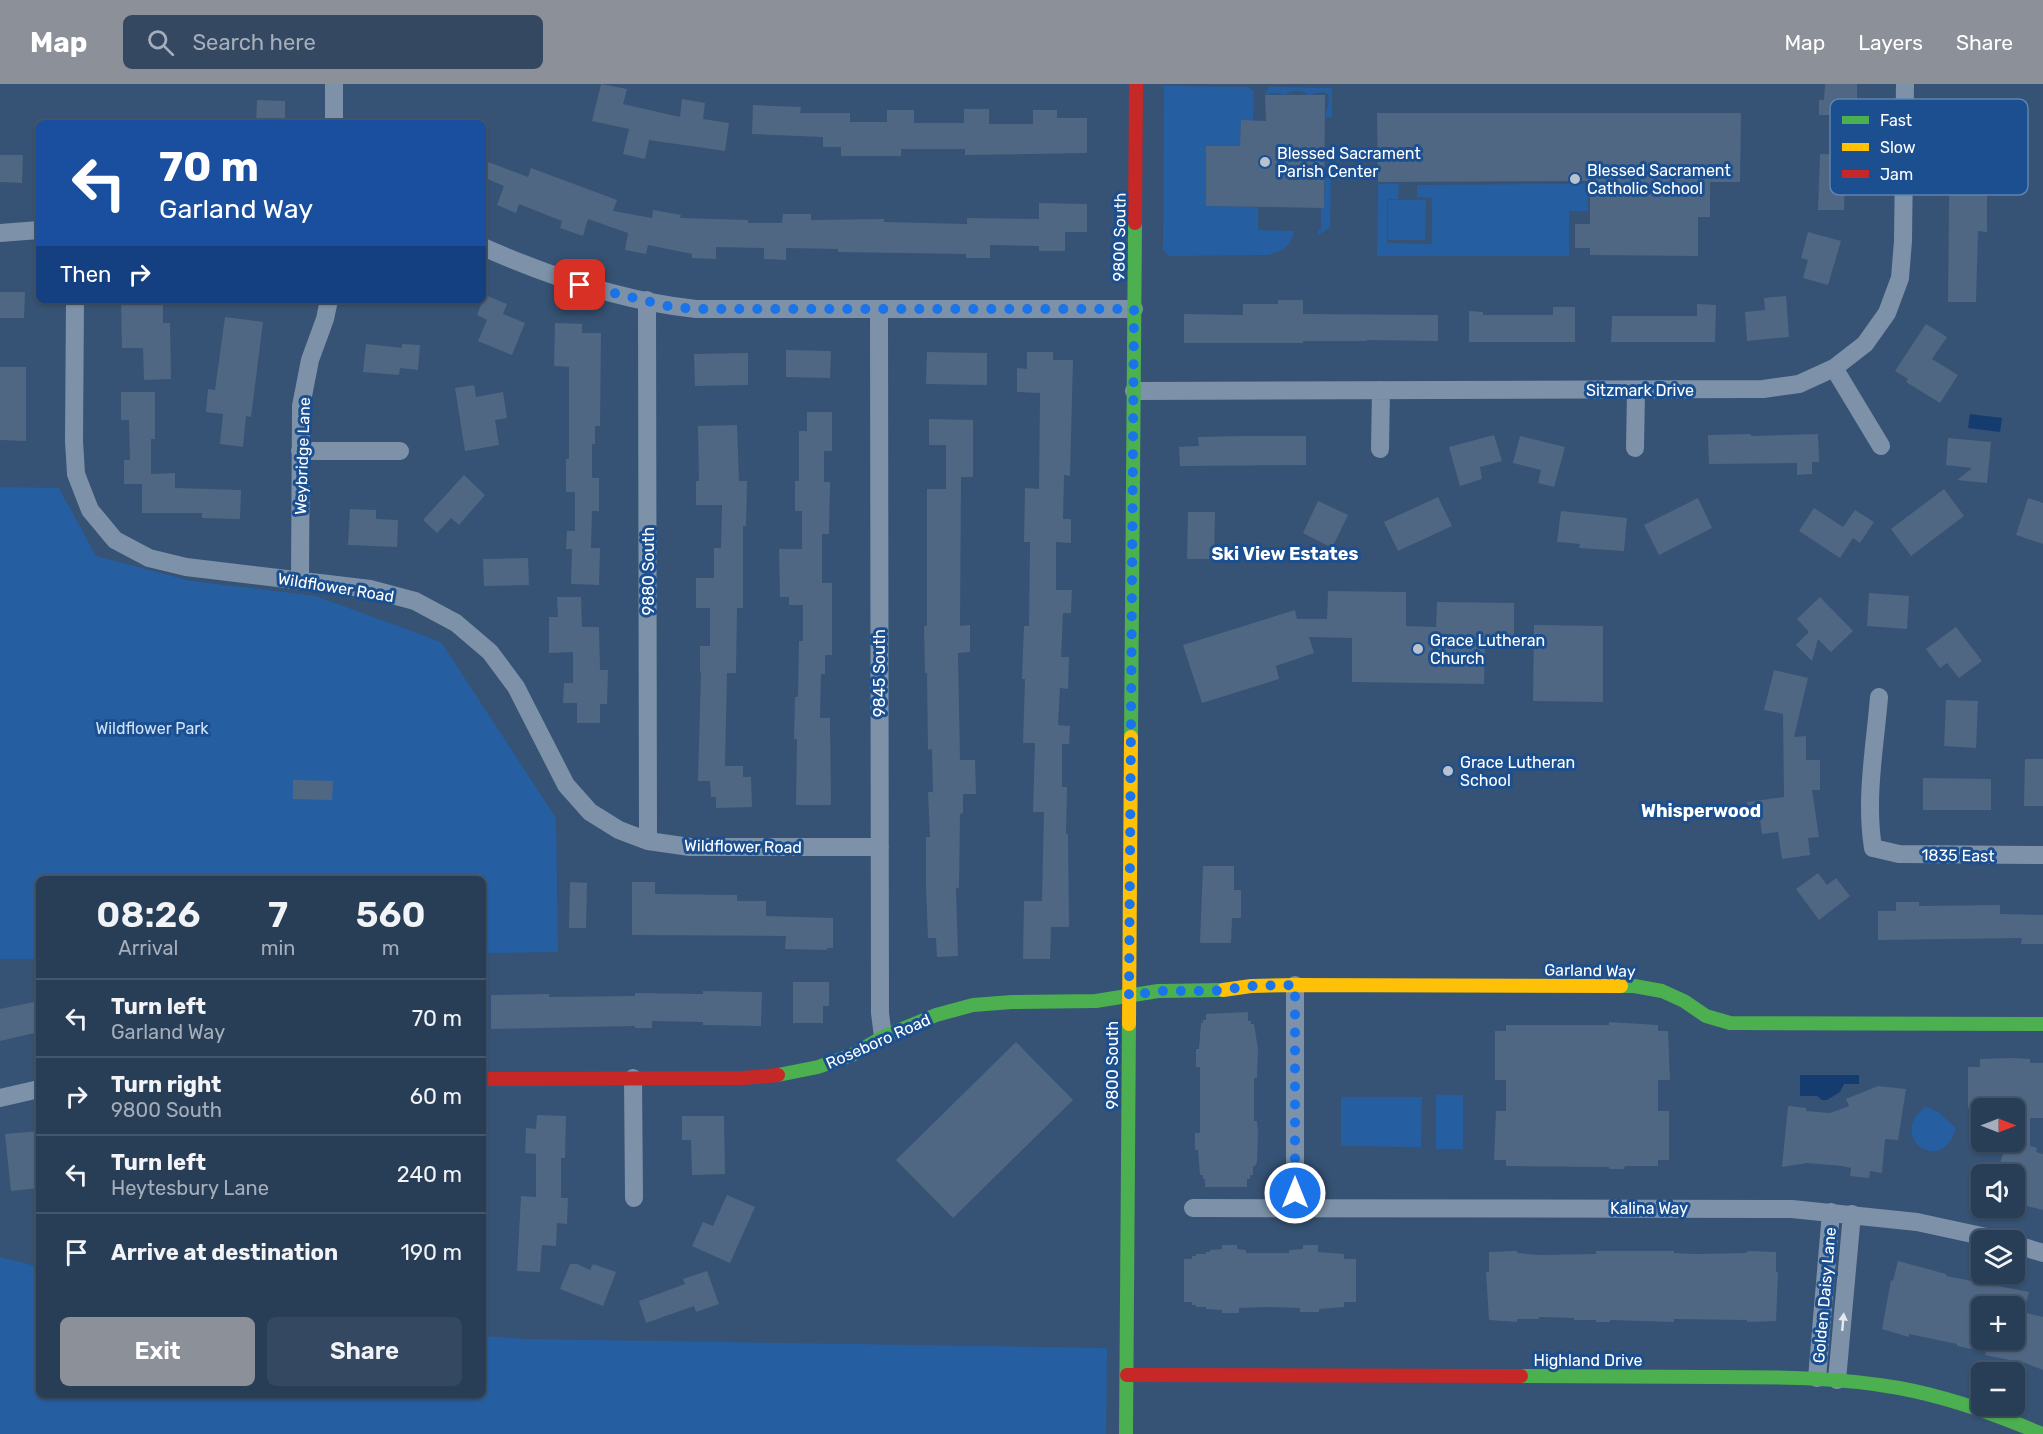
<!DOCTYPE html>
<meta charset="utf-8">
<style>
:root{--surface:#283e57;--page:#344961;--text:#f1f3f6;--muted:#a5aeba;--line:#44576d;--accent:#8c9099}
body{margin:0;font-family:Rubik,sans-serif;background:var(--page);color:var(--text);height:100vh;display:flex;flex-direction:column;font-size:22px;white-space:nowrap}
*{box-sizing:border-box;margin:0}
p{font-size:20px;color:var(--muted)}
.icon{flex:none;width:33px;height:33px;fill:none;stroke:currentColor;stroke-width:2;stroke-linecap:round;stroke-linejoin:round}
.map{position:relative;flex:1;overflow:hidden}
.side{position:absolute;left:36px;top:792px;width:450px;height:522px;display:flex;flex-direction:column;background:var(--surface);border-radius:9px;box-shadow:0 2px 4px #0004,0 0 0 2px var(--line)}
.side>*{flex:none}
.banner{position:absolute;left:36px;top:36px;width:450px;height:183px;border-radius:9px;box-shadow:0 2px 4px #0004,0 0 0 2px var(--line);background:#1a4fa0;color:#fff;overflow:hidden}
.needle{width:39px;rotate:90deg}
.buttons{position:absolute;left:1971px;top:1014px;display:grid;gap:12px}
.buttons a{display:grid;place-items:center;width:54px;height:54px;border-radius:9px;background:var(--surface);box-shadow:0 2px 4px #0004,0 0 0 2px var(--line);font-size:30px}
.pin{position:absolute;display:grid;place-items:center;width:51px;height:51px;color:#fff;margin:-26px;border-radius:12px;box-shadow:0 3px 9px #0006}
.me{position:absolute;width:66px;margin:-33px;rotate:0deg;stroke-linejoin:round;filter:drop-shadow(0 0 4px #0008)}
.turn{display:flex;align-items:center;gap:21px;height:126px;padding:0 24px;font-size:27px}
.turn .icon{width:78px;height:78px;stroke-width:2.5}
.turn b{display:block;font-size:42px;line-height:51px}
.then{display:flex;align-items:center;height:57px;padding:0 24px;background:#0003;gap:12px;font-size:22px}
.eta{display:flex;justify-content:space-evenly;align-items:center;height:102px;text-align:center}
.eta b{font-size:36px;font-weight:600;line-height:42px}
.cta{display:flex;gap:12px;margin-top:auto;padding:12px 24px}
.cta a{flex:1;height:69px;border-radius:9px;background:var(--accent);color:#fff;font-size:24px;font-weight:600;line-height:69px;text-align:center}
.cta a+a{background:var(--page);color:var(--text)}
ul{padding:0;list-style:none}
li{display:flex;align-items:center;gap:18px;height:78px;padding:0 24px;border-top:2px solid var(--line)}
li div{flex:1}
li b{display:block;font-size:22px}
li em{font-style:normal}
header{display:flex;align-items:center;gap:36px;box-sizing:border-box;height:84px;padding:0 30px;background:var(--accent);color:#fff}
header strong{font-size:28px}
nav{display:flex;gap:33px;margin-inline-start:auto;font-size:21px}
.search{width:420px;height:54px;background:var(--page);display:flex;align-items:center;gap:15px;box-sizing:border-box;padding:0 21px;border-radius:9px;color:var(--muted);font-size:22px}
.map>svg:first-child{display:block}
.green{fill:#265fa1}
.water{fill:#153c6e}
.building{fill:#506783}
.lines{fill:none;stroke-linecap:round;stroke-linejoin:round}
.street{stroke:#7d92a8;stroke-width:18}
.fast{stroke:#4caf50;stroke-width:14}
.slow{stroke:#ffc107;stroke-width:14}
.jam{stroke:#c62828;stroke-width:14}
.oneway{fill:#e5e9ee}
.route{stroke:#1a73e8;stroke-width:10;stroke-dasharray:0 18}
.poi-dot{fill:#b9c2ce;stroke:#1b4f8f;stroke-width:2}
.labels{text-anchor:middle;stroke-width:6;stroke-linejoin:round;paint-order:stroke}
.poi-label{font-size:16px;fill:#fff;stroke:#1b4f8f;text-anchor:start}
.street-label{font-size:16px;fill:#fff;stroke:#1b4f8f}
.park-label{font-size:16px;fill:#cfe3fa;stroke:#1b4f8f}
.neighbourhood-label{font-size:18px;font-weight:bold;fill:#fff;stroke:#1b4f8f}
.key{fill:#1b4f8f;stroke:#5f84b1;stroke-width:1.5}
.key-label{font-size:16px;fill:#fff}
</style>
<header>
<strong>Map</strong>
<div class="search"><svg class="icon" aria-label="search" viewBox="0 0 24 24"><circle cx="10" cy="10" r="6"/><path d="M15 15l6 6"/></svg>Search here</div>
<nav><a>Map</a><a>Layers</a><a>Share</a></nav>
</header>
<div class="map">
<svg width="2043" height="1350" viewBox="0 0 2043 1350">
<rect width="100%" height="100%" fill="#365274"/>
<!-- green -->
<path class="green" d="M1164,2L1248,3L1254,7L1253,37H1241L1240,62H1206V122L1258,123V146L1294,147C1292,162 1281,168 1267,171L1169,172L1163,166Z
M1269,3L1332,4V33H1326C1325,24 1332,18 1327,9L1322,8L1309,11C1300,5 1293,6 1284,11L1278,9L1264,10Z
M1325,94H1331L1330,143L1317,152L1318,146H1321V124L1324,123Z
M1378,100H1399L1398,115H1387V159L1432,160V114L1417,113V101L1587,100L1588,127H1569V172H1377Z
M1388,116H1426L1425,156H1388Z
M0,403L59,404L96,472L191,497L316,512L441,558L556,734L558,868L483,869V795H39V875H0Z
M1436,1011H1463V1065H1436Z
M1341,1013H1422L1421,1063L1341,1062Z
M1925,1022L1938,1028L1956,1044C1954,1049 1952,1057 1947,1061C1930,1077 1905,1059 1913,1038C1915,1032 1921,1027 1925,1022Z
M0,1173L39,1183V1311H483V1252L525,1255L1107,1264L1106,1350H0Z"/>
<!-- water -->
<path class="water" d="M1970,330L2002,334L2000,348L1968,344Z
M1800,991H1859V1000H1844L1840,1008L1827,1016H1822L1817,1012H1800Z"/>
<!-- building -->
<path class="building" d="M601,0L627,5L623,20L680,33L682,15L705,19L703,35L729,39L725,67L649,56L645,75L623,70L629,45L592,37Z
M1825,0H1857V31H1819V16H1824Z
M1265,11H1325L1324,124L1206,122V62H1240L1241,36L1266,37Z
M257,16L285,17V39H256Z
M753,21L801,23L800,29H850V38H887V26H914V39H964V25H989V40H1033V26H1057V34H1087V69L965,71V65H901V72H841V63H823V53L752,50Z
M1377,29H1741L1740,98H1710V133H1698V172L1590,171V164H1575V140H1590V97L1378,98Z
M1950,31H1979L1977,103H1987V148L1978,147L1976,218H1948Z
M1820,70L1854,71L1853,90H1845L1844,126H1818Z
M0,71H23L22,99L0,98Z
M483,76L528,93L531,84L617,116L613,127L652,134L653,126L681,131L680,134L748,136V139H782L783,130H811V136L884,135V138L967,140V134L1039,135V119L1087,120V148H1065V167H1039V162L990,161V174H966V170L838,168V165L786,164V176L764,175V164L716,163V175L692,174V170L648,161L646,170L625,166L628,149L588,135L583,152L560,144L562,137L519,120L516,129L497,121L504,102L483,93Z
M1808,148L1841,157L1828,201L1803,194L1808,176L1801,174Z
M0,208H25L24,234H0Z
M485,211L507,220L503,230L525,239L512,271L478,257L487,236L477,231Z
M1786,212L1789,253L1747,257L1745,228L1765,226L1764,214Z
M121,216H163V239H170L171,295L144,296L143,264H122Z
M1278,216H1303V230L1438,231V257L1367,256V257H1303V259H1184V230L1243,231V220H1278Z
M1697,220L1716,221L1715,258H1611L1612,232H1697Z
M1553,223H1575V258H1469V227L1483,228V231H1553Z
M225,233L263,238L251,333L246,332L243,363L220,360L223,330L206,328L208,305L215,306Z
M555,239L582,240V249H601L600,342H595V360H592V394H599V427H592L591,464H600L599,501L571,500L572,465H566L567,447H575V408H566V375H569V283L554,282Z
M1926,240L1947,253L1932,275L1958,291L1940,319L1906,298L1908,295L1895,287Z
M366,260L402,264V260L420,261L418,286L400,284L399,291L363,288Z
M786,266L831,267L830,294L786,293Z
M927,268L987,269V301L926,300Z
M1027,268H1053V276H1073L1070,392L1064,391L1063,435H1071V459L1056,458V506H1072L1071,529H1063L1061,573H1069L1068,605L1060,604L1058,641L1070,642L1069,660H1062V703H1067L1066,750H1068L1069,843H1051L1050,875H1023L1024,817H1042L1044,728H1033L1035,659H1023L1025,595H1022L1024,542H1029L1030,458H1024L1025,404L1039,405L1040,309L1017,308V284L1027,285Z
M748,269V301L695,302L694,270Z
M0,283H26V357L0,356Z
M474,301L476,313L503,308L507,334L495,336L499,361L465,367L455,304Z
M121,308H155V355H151V390L175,389V404L241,406L240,435L202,434V429H142V400H124V376H130L129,336H121Z
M807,328H832V367H824V398H830L829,450H822V499H832V571H825V590H821L820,634H830L831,721H796L797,655H794L795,613H798L799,557H803V521H789V513H780L779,465H802V427H795V397H799V347H807Z
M929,335L973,336V393H961L960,542L970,541V568L958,569L960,676H975L976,710H963V729L960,730L959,804H956L958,872L937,873L936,854H928L926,803V753H930L928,708H933L932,665L928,666L927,589H925L924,542H927V405H946V361H929Z
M737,341L739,397H747L746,442H743V524H737L736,589H727L725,682H743V693H751L752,723L716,724V713H711L710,697H698L701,588H700V562H710V524H696V494H714V464H721L722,421H696V397H699L698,342Z
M1751,350V352L1818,350L1819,378H1812V390L1797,391V379L1709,380L1708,351Z
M1494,351L1502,377L1480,383L1482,395L1460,402L1449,363Z
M1243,352H1306V381L1180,382L1179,363L1199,362L1198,353Z
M1520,352L1565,363L1554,403L1538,399L1541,386L1513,379Z
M1948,354L1991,358L1987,399L1957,396L1972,384L1946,381Z
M464,391L485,411L459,441L451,434L437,449L423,436Z
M1944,405L1964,432L1911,472L1891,445Z
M1438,413L1452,442L1398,467L1384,438Z
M1698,414L1712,444L1659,471L1644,441Z
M2028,414L2043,419V460L2016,451Z
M1318,417L1348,431L1332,464L1303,449Z
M1814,424L1843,443L1855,426L1874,438L1860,459L1853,454L1840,474L1799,447Z
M350,425L376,426V435L398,436L397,463L348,461Z
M1561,427L1627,434L1624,467L1579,464L1580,460L1557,458Z
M1188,428H1215L1214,475H1187Z
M528,474L529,501L484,502L483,475Z
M1328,507L1406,508V542L1436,543L1437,518L1514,519V554L1485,553L1484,600L1352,598V554L1309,553L1314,569L1276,582L1279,595L1202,619L1183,561L1295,526L1297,535H1327Z
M1869,509L1909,512L1907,545L1867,542Z
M557,513H581L582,543H599L600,586H608L607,620H600V639H577V619H563L564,599H573V568L549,569V533H558Z
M1820,513L1853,547L1831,568L1818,555L1812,577L1796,561L1809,548L1797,535Z
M1534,541L1603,542V618L1533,617Z
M1956,543L1982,577L1959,594L1947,579L1940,584L1926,565Z
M1774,586L1808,594L1794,653L1806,652V676H1820V706H1812L1819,753L1808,754L1810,771L1782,775L1778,748L1762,750L1760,734L1749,736L1747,718L1784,713L1783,630L1764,626Z
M1946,616L1978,617L1976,664L1944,662Z
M2025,675H2043V722H2024Z
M1923,694L1991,695V726H1923Z
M293,696L333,697L332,716L293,715Z
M1203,782H1234V806H1241V834H1232L1231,859H1200Z
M1818,789L1827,801L1836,794L1850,812L1819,836L1796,805Z
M570,798L587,799L586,844H569Z
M632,798H655V810L737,811V817H766V832L833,834V864H827V866L785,865L786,852L632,851Z
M1896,818H1919V822L2000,821V830L2043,831V860H2021L2022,854L1878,856V827H1896Z
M793,898H829V922H823V939H793Z
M703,907L762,908L761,942L703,941V938L652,937V944H635V942L491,945V911L549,910V913L635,912V909L703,910Z
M39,917V948L0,957V925Z
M1248,928V937H1251V940H1254L1258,965L1257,994H1254V1037H1257L1258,1049L1257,1078L1255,1082H1253V1091H1250V1095H1247V1103H1205V1095H1203V1091H1200L1198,1066H1195V1049H1200V983H1196V965H1199L1201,939H1203V936H1206V930Z
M1609,938L1658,941V947H1668L1670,996H1658V1027H1669V1076H1658V1082H1627L1624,1083V1085H1609V1083L1506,1082V1076H1494L1496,1027H1506V996H1495V947H1506V941H1609Z
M1016,958L1073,1016L953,1134L896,1076Z
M2011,974L2030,975V979H2043V1034H2030V1062L2037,1064L2036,1068L2043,1070V1126L2014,1119V1090H1997L2006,1059L2014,1061V1024H1968V983H1980V975Z
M1878,1002L1906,1005L1898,1056L1885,1055L1882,1089L1870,1087L1869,1094L1850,1092L1851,1084L1842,1082L1807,1079L1782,1083L1788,1022L1806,1024V1027L1830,1029L1849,1022L1846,1015Z
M537,1031L566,1032L565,1074H561V1114H568L567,1140L557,1139L556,1162L542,1161L540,1188L517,1187L521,1112L536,1113V1070L525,1069L526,1044L536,1045Z
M682,1032H724L725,1090L692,1091L691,1056H682Z
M39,1047V1104L11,1107L5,1050Z
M727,1111L755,1123L730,1179L692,1162L703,1138L713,1142Z
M1222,1161H1237V1165L1246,1166V1169H1289V1166L1303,1165V1161H1318V1168L1344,1170V1175H1356V1218H1344V1223L1319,1225V1228H1300V1224L1267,1223L1239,1224V1229H1222V1226L1206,1225V1223H1196V1221H1192V1218H1184V1175H1192V1172H1196V1170H1206V1168H1210V1166L1222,1165Z
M1517,1167V1169L1539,1171L1596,1170V1167H1674V1169L1696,1170L1747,1169V1167L1776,1168V1188H1778L1776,1237L1747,1238V1236L1674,1235V1238L1610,1236V1238H1596V1236H1574V1234L1539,1233V1235H1517V1238L1489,1236L1486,1188H1489V1168Z
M1898,1177L1946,1190V1192L2029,1208L2025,1222H1982V1256H2014V1226L2043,1233V1286L2025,1279L1985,1271L1986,1268L1957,1262V1260L1909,1250V1253L1882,1245L1891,1196L1893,1197Z
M570,1180H577L590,1186L593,1180L616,1188L603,1222L560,1205Z
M707,1187L719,1220L696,1228L694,1222L646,1239L639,1217L685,1200L683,1195Z"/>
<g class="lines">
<!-- street -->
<path class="street" d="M334,39V0
M0,149L39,146
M483,163C551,193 622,217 696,225H1134
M75,216L74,357L76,390L90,426L115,456L149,474L186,483L370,505L415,517L456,539L490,568L516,603L566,701L590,728L619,746L648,757L690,763H880
M647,216L648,757
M879,225L880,929L883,953
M1834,284L1881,362
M1134,307L1763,305L1799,300L1834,284L1865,260L1887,229L1900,194L1903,157L1905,0
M1635,364L1636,306
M1380,365L1381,306
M300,367H400
M300,496L301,322L310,276L325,235L329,216
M1879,613C1875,663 1865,714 1873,764L1899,770L2043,771
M1295,901V1125
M633,994L634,1114
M0,1014L39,1005
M1193,1124L1792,1125L1917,1138L2000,1156
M2014,1160L2043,1169
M1817,1294L1831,1128
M1837,1296L1852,1130"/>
<!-- fast -->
<path class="fast" d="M1131,653L1135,139
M1621,902H1634L1662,907L1684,917L1706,932L1730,939L2043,940
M778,991L818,983L852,971L883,953L936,931L973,921L1012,918L1096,917L1158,907L1223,906
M1521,1292C1585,1292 1649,1293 1713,1293C1775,1293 1838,1293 1899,1304C1948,1313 1996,1330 2042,1350
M1126,1350L1129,940"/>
<!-- slow -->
<path class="slow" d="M1223,906L1251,902L1295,901L1621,902
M1129,940L1131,653"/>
<!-- jam -->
<path class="jam" d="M1135,139L1136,0
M483,995L743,994L778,991
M1127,1291L1521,1292"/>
</g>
<!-- one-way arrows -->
<defs><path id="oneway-solid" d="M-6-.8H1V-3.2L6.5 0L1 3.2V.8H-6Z" transform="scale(1.5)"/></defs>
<use class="oneway" href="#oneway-solid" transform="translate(1843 1238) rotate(-85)"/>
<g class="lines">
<!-- route -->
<path class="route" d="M580,201L672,223L696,225H1134L1129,912L1158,907H1214L1251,902L1295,901V1109"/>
</g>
<!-- markers -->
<g class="poi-dot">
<circle cx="1265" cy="78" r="6"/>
<circle cx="1575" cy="95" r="6"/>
<circle cx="1418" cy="565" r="6"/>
<circle cx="1448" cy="687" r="6"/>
</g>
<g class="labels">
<!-- poi labels -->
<g class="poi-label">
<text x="1277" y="75">Blessed Sacrament<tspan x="1277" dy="18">Parish Center</tspan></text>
<text x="1587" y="92">Blessed Sacrament<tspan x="1587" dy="18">Catholic School</tspan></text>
<text x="1430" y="562">Grace Lutheran<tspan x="1430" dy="18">Church</tspan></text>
<text x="1460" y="684">Grace Lutheran<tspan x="1460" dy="18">School</tspan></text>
</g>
<!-- street labels -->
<g class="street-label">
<text transform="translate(1119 153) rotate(-89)" y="6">9800 South</text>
<text x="1640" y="312">Sitzmark Drive</text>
<text transform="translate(302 372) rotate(-88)" y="6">Weybridge Lane</text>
<text transform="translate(648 487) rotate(-90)" y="6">9880 South</text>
<text transform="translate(336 503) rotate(9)" y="6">Wildflower Road</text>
<text transform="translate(879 589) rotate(-90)" y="6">9845 South</text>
<text transform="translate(743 762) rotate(1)" y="6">Wildflower Road</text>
<text transform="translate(1958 771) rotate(1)" y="6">1835 East</text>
<text transform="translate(1590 886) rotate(1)" y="6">Garland Way</text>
<text transform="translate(878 957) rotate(-24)" y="6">Roseboro Road</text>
<text transform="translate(1112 981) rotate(-90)" y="6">9800 South</text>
<text x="1649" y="1130">Kalina Way</text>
<text transform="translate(1824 1211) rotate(-85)" y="6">Golden Daisy Lane</text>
<text x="1588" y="1282">Highland Drive</text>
</g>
<!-- park labels -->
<g class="park-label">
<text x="152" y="650">Wildflower Park</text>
</g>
<!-- neighbourhood labels -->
<g class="neighbourhood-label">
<text x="1285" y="476">Ski View Estates</text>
<text x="1701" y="733">Whisperwood</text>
</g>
</g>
<!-- legend -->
<rect x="1830" y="15" width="198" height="96" rx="9" class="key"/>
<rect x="1842" y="32" width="27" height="8" fill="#4caf50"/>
<rect x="1842" y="59" width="27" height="8" fill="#ffc107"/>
<rect x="1842" y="86" width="27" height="8" fill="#c62828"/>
<g class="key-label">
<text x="1880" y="42">Fast</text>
<text x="1880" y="69">Slow</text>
<text x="1880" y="96">Jam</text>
</g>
</svg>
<div class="buttons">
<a><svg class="needle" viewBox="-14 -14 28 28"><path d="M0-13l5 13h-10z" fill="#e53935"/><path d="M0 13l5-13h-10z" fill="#a5aeba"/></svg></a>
<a><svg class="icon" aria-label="sound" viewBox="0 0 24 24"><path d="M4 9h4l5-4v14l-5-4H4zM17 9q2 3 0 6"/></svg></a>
<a><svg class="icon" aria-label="layers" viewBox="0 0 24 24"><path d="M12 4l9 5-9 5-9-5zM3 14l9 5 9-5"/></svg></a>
<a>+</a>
<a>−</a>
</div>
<div class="pin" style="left:580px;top:201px;background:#d93025"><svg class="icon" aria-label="arrive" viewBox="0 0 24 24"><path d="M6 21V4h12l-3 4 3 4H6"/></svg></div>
<svg class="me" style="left:1295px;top:1109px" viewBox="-20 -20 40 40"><circle r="17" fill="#1a73e8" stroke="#fff" stroke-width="3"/><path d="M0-11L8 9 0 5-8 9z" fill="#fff"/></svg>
<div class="banner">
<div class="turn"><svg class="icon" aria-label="left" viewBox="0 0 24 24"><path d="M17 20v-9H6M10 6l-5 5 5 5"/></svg><div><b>70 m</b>Garland Way</div></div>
<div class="then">Then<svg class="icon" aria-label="right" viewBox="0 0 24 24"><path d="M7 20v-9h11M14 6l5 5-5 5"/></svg></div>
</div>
<section class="side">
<div class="eta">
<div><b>08:26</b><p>Arrival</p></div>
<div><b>7</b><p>min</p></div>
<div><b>560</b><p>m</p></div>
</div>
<ul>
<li><svg class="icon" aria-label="left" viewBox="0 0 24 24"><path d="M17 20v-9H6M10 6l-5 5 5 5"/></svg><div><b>Turn left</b><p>Garland Way</p></div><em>70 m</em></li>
<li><svg class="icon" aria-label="right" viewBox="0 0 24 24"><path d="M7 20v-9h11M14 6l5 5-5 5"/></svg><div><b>Turn right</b><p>9800 South</p></div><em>60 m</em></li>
<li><svg class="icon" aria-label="left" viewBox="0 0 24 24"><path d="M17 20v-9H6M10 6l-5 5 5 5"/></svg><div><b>Turn left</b><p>Heytesbury Lane</p></div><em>240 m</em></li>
<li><svg class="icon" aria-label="arrive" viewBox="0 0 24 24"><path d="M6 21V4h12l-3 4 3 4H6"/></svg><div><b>Arrive at destination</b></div><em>190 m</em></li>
</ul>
<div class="cta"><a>Exit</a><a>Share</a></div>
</section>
</div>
